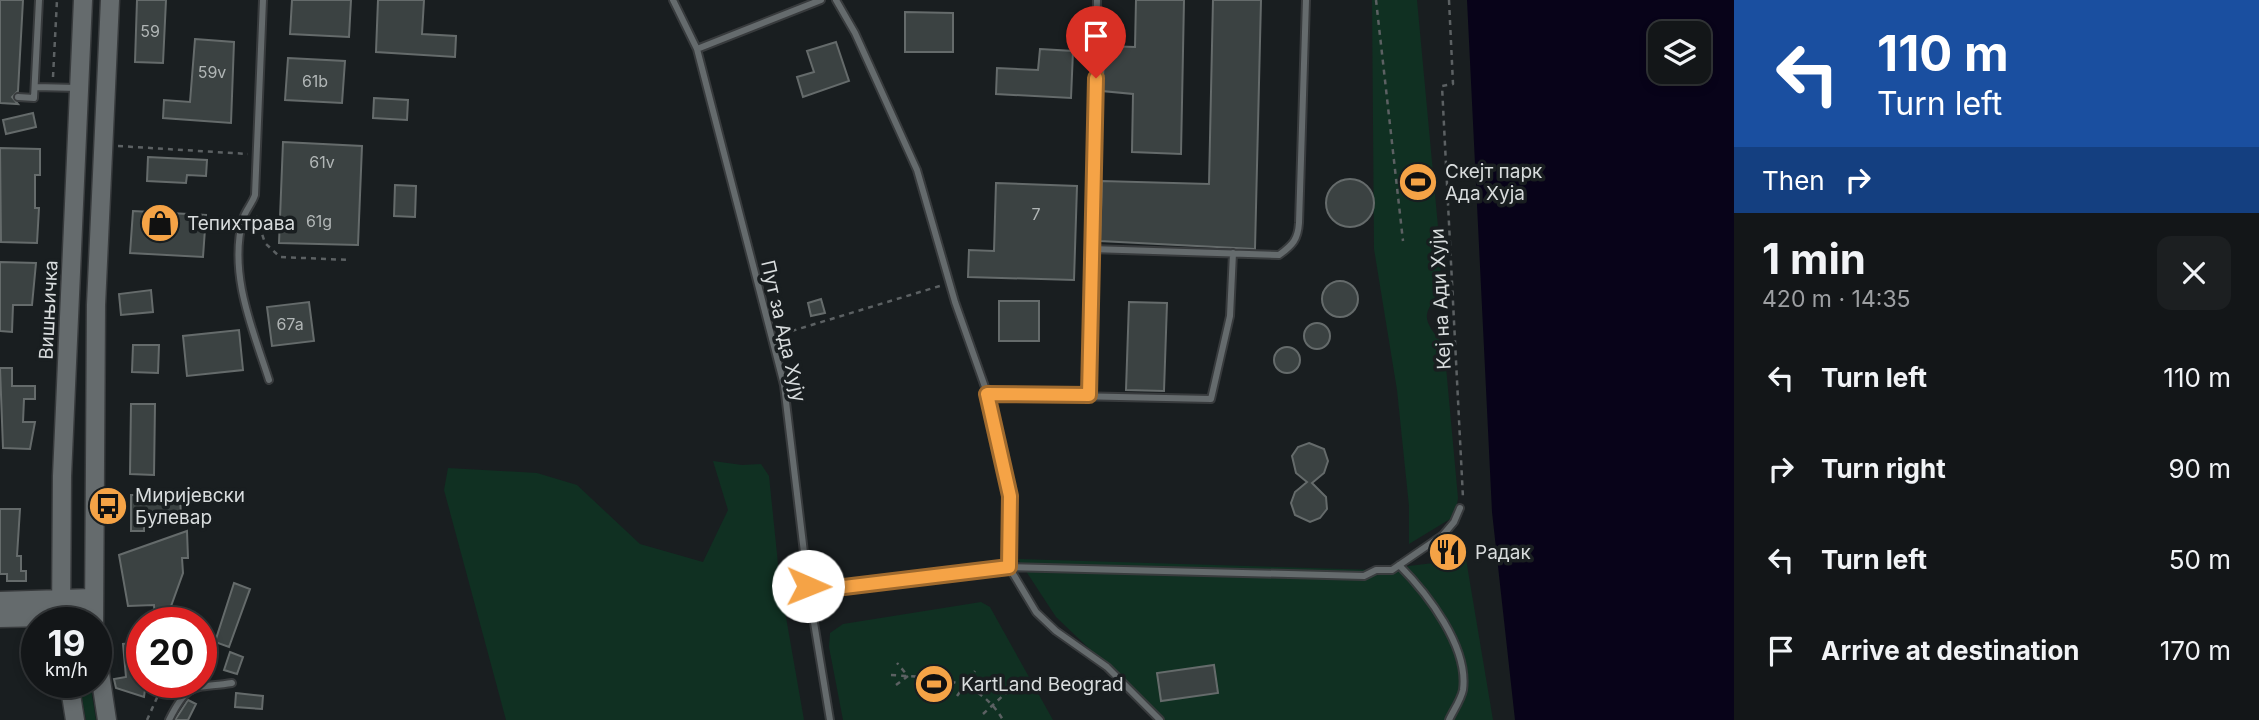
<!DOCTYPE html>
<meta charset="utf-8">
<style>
:root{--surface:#131618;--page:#1c1f21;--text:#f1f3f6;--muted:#9d9fa2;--line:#323537}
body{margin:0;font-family:Inter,sans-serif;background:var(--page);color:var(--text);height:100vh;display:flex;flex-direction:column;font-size:26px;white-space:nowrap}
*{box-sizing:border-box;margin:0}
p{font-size:23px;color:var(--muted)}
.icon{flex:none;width:38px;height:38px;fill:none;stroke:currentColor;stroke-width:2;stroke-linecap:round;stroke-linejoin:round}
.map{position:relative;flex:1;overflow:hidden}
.sheet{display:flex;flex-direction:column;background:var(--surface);width:525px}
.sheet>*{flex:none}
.hud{background:#1a4fa0;color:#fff;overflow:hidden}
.buttons{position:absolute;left:1648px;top:21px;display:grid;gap:14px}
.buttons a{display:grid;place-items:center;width:63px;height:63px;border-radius:14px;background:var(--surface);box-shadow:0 4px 10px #0003,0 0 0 2px var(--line);font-size:35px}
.speed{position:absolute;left:21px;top:607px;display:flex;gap:14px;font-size:35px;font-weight:700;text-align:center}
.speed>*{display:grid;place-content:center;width:91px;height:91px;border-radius:50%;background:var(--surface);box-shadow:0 4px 10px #0003,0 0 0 2px var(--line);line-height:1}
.speed small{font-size:18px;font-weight:400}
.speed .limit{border:10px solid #d22;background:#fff;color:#111}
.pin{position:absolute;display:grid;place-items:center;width:60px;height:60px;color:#fff;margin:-72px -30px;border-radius:50% 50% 50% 0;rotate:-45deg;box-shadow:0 0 7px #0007}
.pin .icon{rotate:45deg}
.me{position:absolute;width:77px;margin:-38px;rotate:91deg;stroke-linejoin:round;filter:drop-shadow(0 0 5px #0008)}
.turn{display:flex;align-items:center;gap:24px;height:147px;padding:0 28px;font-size:32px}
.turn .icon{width:91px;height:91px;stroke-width:2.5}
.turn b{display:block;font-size:49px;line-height:60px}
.then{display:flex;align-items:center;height:66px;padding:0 28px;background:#0003;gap:14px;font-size:26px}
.round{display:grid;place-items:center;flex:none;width:74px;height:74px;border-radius:14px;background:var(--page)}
.head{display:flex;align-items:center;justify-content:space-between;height:119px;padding:0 28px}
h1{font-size:42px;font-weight:700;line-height:52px}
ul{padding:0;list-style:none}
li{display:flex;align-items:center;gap:21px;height:91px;padding:0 28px}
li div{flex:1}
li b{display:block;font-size:26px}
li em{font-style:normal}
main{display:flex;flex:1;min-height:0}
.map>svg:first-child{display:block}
.green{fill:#103022}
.water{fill:#080319;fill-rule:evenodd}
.building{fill:#3b4242;stroke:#656b6b;stroke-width:2}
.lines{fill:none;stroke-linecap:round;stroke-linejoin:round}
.lane-casing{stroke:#383b3d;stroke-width:10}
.secondary-casing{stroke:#383b3d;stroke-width:21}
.path{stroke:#5c6163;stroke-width:2.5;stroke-dasharray:5 5;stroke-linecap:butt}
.lane{stroke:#656b6d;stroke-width:6}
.secondary{stroke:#656b6d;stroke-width:18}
.route-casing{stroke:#9f6a2e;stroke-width:18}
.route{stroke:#f5a346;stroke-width:12}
.labels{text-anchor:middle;stroke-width:7;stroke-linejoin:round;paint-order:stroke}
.number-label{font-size:16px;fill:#b1b6b6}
.poi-label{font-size:19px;fill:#d8dcdd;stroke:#191e20;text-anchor:start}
.street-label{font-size:19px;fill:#d8dcdd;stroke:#191e20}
</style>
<main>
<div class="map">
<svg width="1734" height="720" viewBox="0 0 1734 720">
<rect width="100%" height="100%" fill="#191e20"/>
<!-- green -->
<path class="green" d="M1372,0H1417L1440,248C1440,259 1441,271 1440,281C1435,313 1411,309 1444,345L1458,498L1455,516L1409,544V506L1397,390L1374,249Z
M713,461L742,465L761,464L769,476L780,583L804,720H506L444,490L448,468L537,473L577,485L640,544L703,562L728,510Z
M1018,559L1376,570L1466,559L1493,720H1164L1056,617Z
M981,602L990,607L1053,720H843L829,647L830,633L843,624Z
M79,683H90L96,720H86Z"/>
<!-- water -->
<path class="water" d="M1467,0H1734V720H1515L1492,512ZM1661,33H1699V72H1661Z"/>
<!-- building -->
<path class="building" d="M0,0H23L18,91L12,97L18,104L0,103Z
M137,0H166L163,63L135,62Z
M292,0H351L349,37L290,34Z
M378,0H424L422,34L456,36L455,57L376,52Z
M1136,0H1184L1181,154L1132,152L1133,94L1102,91L1105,46L1135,47Z
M1213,0H1261L1255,249L1100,241L1102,181L1209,184Z
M905,12L953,13V52H905Z
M195,39L234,42L231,123L163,118L164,100L190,102Z
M836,42L849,81L803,97L797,77L814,72L807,51Z
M1040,49L1073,51L1071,98L996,94L997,68L1038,70Z
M288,58L345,61L342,103L285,100Z
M374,98L408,100L407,120L373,118Z
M33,113L36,127L6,134L3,120Z
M283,142L362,146L358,245L279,243Z
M0,148L40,149V175H35V208H39L37,243L1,242Z
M148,157L207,160L206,176L187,175L186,183L147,181Z
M1326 203a24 24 0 1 1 48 0a24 24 0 1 1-48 0Z
M996,183L1077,186L1074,280L968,277L969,250L994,251Z
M395,185L416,186L415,217L394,216Z
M133,211L206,215L203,257L130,253Z
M0,262L36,263L32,305H13L12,332L0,331Z
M1322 299a18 18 0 1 1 36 0a18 18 0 1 1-36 0Z
M151,290L153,312L121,315L119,294Z
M821,299L825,313L811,316L808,303Z
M999,301H1039V341H999Z
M309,302L314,341L272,346L267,307Z
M1129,302L1167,303L1164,391L1126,390Z
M1304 336a13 13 0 1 1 26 0a13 13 0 1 1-26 0Z
M239,330L243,370L187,376L183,336Z
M133,345H159L158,373L132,372Z
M1274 360a13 13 0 1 1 26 0a13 13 0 1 1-26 0Z
M0,368H12V386H35V399H24L23,422H35L30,449L3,448Z
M131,404H155L154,475L130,474Z
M1309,443L1324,449L1328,461L1324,473L1312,483L1326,497L1327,509L1320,518L1310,522L1295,515L1291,503L1295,492L1307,482L1296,473L1292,456L1298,447Z
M131,495H180L181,517H144V531H131Z
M0,509H20L17,556H21V571H26V581H7V574H0Z
M187,531L188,558H182L183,573L166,620L155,621L154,605L128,606L119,555Z
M1455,538L1459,561L1438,565L1436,551L1445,549L1444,541Z
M234,583L250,589L229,647L215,642Z
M133,643L137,677L142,682H146L144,697L116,688L114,679L126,677L123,644Z
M230,652L243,657L237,674L224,670Z
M1214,665L1218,693L1161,701L1157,673Z
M236,693L263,696L262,709L235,707Z
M188,700L196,704L188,720H175Z"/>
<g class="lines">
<!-- lane casing -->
<g class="lane-casing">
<path id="lane" d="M263,0L255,195C252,204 245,211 243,219C228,274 253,330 269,380
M673,0L697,49L784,385L808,586L830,720
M836,0L855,33L917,170L955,302L991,404L1010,496L1009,567L1036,612L1056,631L1107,667L1160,720
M697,49L821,0
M35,87L78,88
M18,97L34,98L39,0
M1091,249L1279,255C1293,245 1298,239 1299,223L1306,0
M987,394L1211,399L1230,316L1233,253
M1089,395L1097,0
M1399,565C1427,593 1469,647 1463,690C1461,700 1453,711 1449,720
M808,586L844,587L1009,567L1364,576L1376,570H1392L1443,535L1454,522L1460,508
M169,720C189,680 194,689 232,683"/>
</g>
<!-- secondary casing -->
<g class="secondary-casing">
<path id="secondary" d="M0,601L93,598
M0,618L93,616
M61,623L62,476L83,0
M94,623L96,305L110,0
M96,647L107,720
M69,682L75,720"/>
</g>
<!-- path -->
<path class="path" d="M1376,0L1403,241
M1449,0L1453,84L1442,86L1463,498
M53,77L57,0
M118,146L248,154
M256,216L265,243L280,257L350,260
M782,334L943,285
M891,675C936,678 978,677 1003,720
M896,685L908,676L897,663
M957,696L975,671
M983,714L1007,692
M147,720L164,682"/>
<!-- lane -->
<use href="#lane" class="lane"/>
<!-- secondary -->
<use href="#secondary" class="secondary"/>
</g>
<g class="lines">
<!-- route casing -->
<g class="route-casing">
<path id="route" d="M808,586L844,587L1009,567L1010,496L987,394L1089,395L1096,78"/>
</g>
<!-- route -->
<use href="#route" class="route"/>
</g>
<!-- icons -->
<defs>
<g id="stadium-disc" transform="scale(2.0125)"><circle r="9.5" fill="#f5a346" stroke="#191e20"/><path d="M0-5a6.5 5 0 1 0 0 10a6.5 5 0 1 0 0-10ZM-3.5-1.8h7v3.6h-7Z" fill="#111"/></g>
<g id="shop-disc" transform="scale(2.0125)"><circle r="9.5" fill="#f5a346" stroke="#191e20"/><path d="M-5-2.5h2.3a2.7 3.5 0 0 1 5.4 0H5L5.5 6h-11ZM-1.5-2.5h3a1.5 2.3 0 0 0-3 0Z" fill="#111"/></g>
<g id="bus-disc" transform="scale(2.0125)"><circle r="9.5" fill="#f5a346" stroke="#191e20"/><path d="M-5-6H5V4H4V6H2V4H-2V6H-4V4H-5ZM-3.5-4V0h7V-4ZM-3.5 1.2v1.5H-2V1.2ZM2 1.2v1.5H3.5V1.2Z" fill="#111"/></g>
<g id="restaurant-disc" transform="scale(2.0125)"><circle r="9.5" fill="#f5a346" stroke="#191e20"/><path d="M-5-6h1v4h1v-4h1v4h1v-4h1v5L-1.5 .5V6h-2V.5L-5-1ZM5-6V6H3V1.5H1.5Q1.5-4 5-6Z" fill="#111"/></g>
</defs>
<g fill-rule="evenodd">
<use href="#stadium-disc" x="1418" y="182"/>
<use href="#shop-disc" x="160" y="223"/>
<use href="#bus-disc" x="108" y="506"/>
<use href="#restaurant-disc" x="1448" y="552"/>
<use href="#stadium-disc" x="934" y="684"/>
</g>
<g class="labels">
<!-- number labels -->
<g class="number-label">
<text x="150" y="37">59</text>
<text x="212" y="78">59v</text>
<text x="315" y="87">61b</text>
<text x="322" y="168">61v</text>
<text x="1036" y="220">7</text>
<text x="319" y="227">61g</text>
<text x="290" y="330">67a</text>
</g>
<!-- poi labels -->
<g class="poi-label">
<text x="1445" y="178">Скејт парк<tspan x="1445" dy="22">Ада Хуја</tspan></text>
<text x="187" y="230">Тепихтрава</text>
<text x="135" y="502">Миријевски<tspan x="135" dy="22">Булевар</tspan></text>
<text x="1475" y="559">Радак</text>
<text x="961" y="691">KartLand Beograd</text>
</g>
<!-- street labels -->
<g class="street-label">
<text transform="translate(1440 299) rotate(-93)" y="7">Кеј на Ади Хуји</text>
<text transform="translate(48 310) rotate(-87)" y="7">Вишњичка</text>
<text transform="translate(784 331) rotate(77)" y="7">Пут за Ада Хују</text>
</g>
</g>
</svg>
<div class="buttons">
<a><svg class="icon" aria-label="layers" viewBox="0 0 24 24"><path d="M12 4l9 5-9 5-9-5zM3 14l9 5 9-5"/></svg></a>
</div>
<div class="speed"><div>19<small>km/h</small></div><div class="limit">20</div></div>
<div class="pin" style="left:1096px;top:78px;background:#d93025"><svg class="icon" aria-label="arrive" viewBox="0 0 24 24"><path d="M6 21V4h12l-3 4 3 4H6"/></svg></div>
<svg class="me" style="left:808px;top:586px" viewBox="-20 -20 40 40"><circle r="19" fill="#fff"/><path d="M0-13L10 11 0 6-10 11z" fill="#f5a346"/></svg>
</div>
<section class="sheet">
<div class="hud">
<div class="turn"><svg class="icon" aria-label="left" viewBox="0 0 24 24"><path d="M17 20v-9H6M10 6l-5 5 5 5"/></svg><div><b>110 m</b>Turn left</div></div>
<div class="then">Then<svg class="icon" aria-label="right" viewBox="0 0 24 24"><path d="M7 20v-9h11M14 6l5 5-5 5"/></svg></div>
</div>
<div class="head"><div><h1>1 min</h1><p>420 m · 14:35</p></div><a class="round"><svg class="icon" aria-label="close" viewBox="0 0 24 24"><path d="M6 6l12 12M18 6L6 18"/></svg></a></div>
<ul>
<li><svg class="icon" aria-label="left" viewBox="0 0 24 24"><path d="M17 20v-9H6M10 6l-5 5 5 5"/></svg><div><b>Turn left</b></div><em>110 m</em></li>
<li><svg class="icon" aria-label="right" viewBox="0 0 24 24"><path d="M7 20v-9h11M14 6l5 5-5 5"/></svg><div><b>Turn right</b></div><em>90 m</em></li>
<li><svg class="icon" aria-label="left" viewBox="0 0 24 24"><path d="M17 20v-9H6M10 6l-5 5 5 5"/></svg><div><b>Turn left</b></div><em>50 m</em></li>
<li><svg class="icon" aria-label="arrive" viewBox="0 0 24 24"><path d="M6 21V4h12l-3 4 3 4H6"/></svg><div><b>Arrive at destination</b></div><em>170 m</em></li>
</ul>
</section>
</main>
